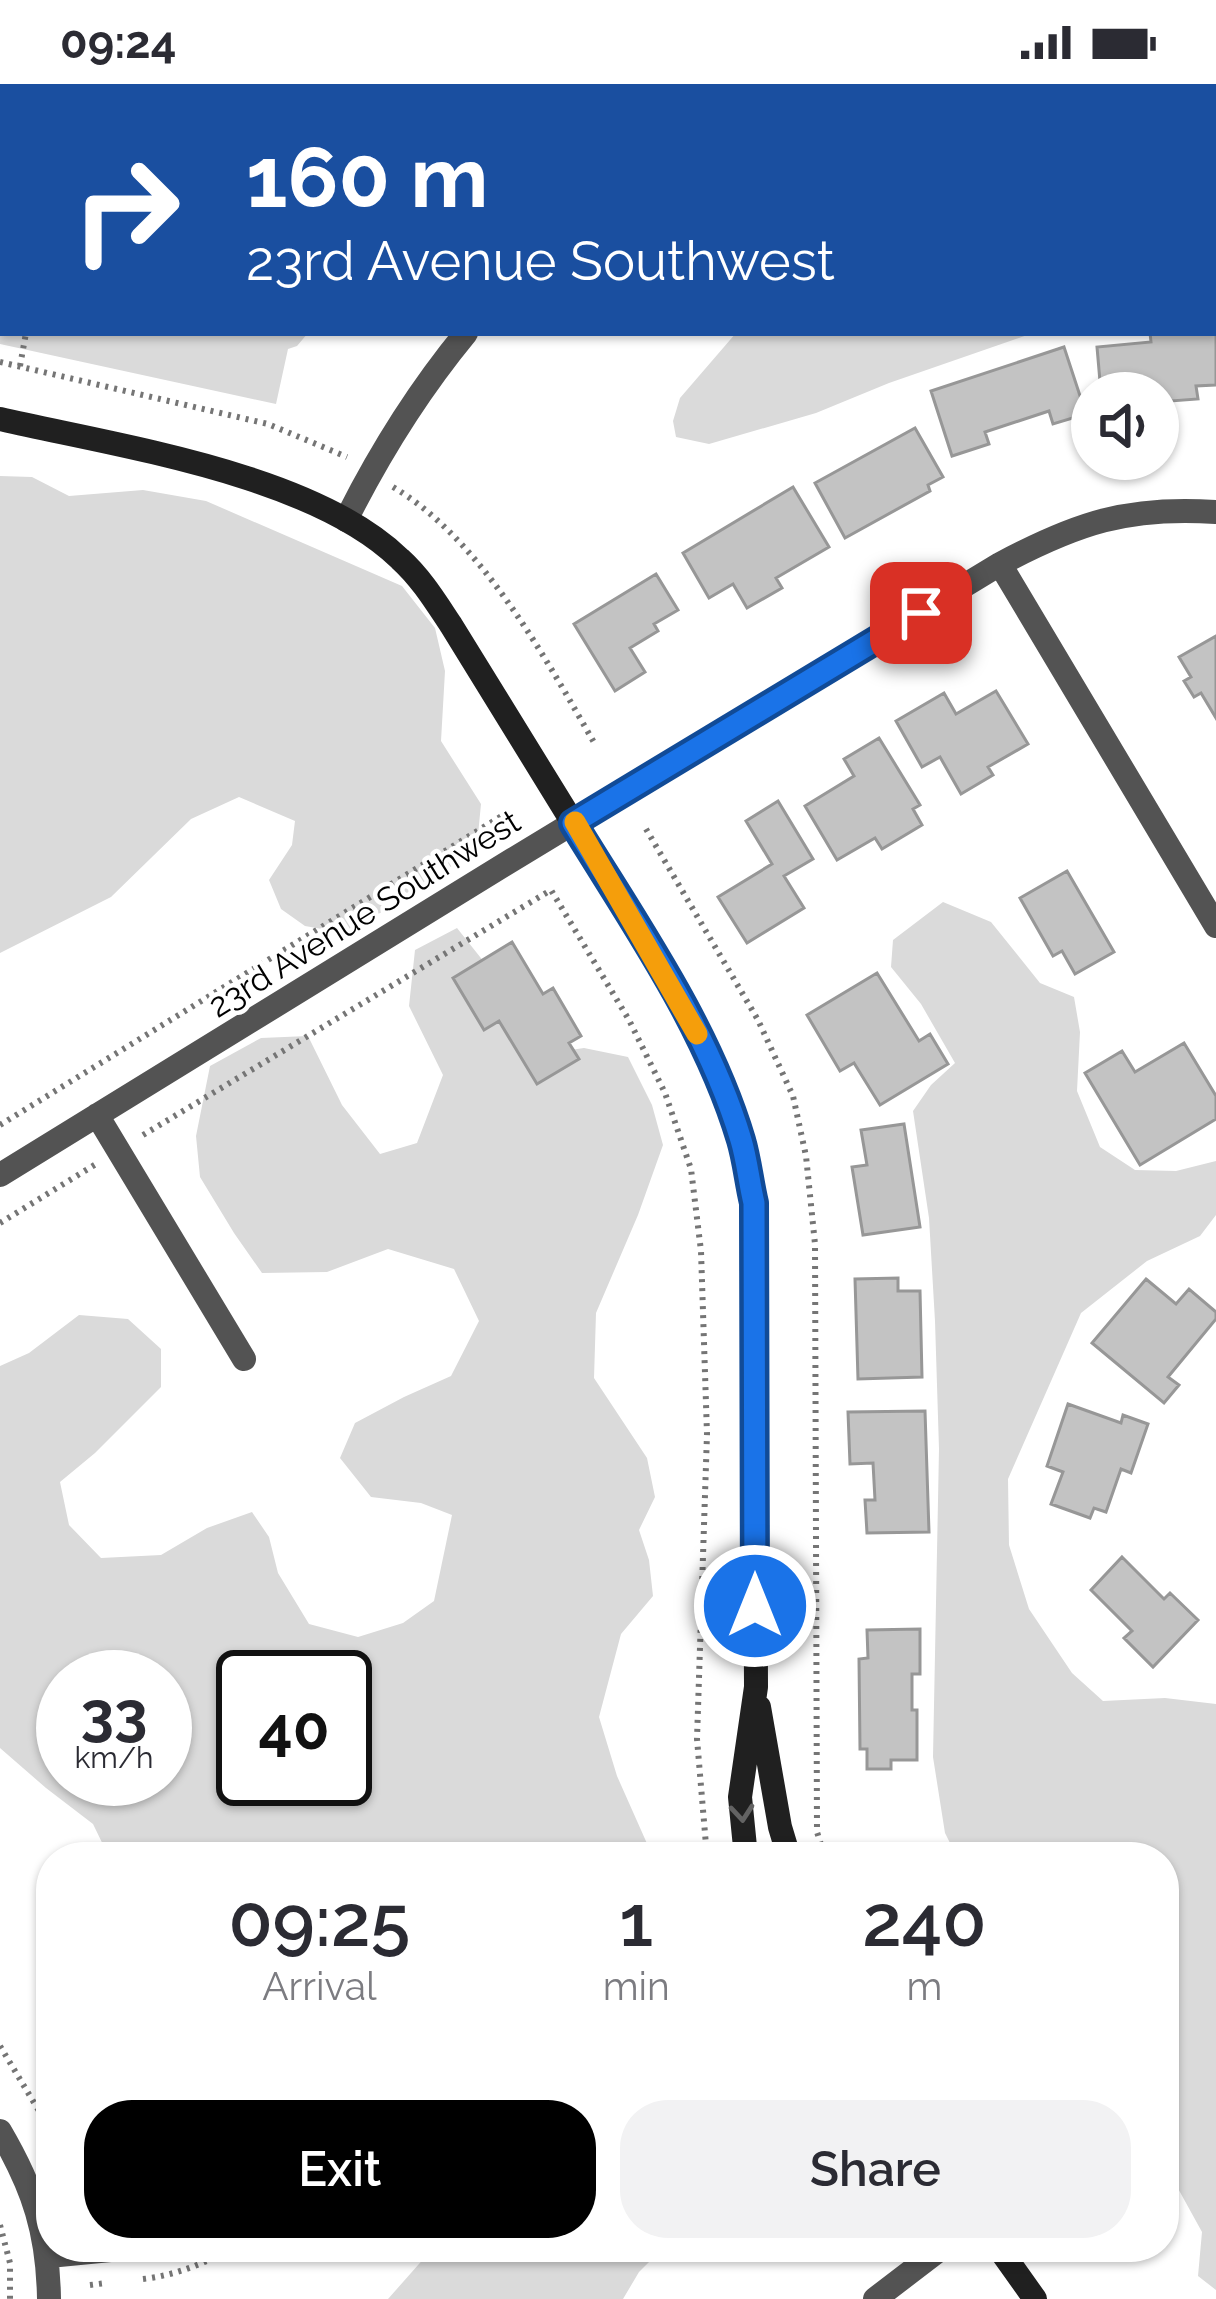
<!DOCTYPE html>
<style>
:root{--surface:#fff;--page:#f2f2f3;--text:#2b2b33;--muted:#7c7c81;--accent:#000}
body{margin:0;font-family:Raleway,sans-serif;background:var(--page);color:var(--text);height:100vh;display:flex;flex-direction:column;font-size:45px;white-space:nowrap}
*{box-sizing:border-box;margin:0}
p{font-size:39px;color:var(--muted)}
.icon{flex:none;width:66px;height:66px;fill:none;stroke:currentColor;stroke-width:2;stroke-linecap:round;stroke-linejoin:round}
.map{position:relative;flex:1;overflow:hidden}
.sheet{position:absolute;left:36px;top:1758px;width:1143px;height:420px;display:flex;flex-direction:column;background:var(--surface);border-radius:48px;box-shadow:0 3px 9px #0004}
.sheet>*{flex:none}
.top-card{position:absolute;left:0px;top:0px;width:1218px;height:252px;box-shadow:0 3px 9px #0004;background:#1a4fa0;color:#fff;overflow:hidden}
.controls{position:absolute;left:1071px;top:288px;display:grid;gap:24px}
.controls a{display:grid;place-items:center;width:108px;height:108px;border-radius:50%;background:var(--surface);box-shadow:0 3px 9px #0004;font-size:60px}
.speed{position:absolute;left:36px;top:1566px;display:flex;gap:24px;font-size:60px;font-weight:700;text-align:center}
.speed>*{display:grid;place-content:center;width:156px;height:156px;border-radius:50%;background:var(--surface);box-shadow:0 3px 9px #0004;line-height:1}
.speed small{font-size:30px;font-weight:400}
.speed .limit{border:6px solid #111;border-radius:18px;background:#fff;color:#111}
.pin{position:absolute;display:grid;place-items:center;width:102px;height:102px;color:#fff;margin:-51px;border-radius:24px;box-shadow:0 6px 18px #0006}
.me{position:absolute;width:132px;margin:-66px;rotate:0deg;stroke-linejoin:round;filter:drop-shadow(0 0 9px #0008)}
.turn{display:flex;align-items:center;gap:42px;height:252px;padding:0 48px;font-size:54px}
.turn .icon{width:156px;height:156px;stroke-width:2.5}
.turn b{display:block;font-size:84px;line-height:102px}
.eta{display:flex;justify-content:space-evenly;align-items:center;height:204px;text-align:center}
.eta b{font-size:72px;font-weight:600;line-height:84px}
.cta{display:flex;gap:24px;margin-top:auto;padding:24px 48px}
.cta a{flex:1;height:138px;border-radius:48px;background:var(--accent);color:#fff;font-size:48px;font-weight:600;line-height:138px;text-align:center}
.cta a+a{background:var(--page);color:var(--text)}
.status{display:flex;justify-content:space-between;align-items:center;height:84px;padding:0 60px;background:var(--surface);direction:ltr}
.status svg{height:33px;fill:currentColor}
.map>svg:first-child{display:block}
.green{fill:#dadada;fill-rule:evenodd}
.building{fill:#c3c3c3;stroke:#979797;stroke-width:3}
.lines{fill:none;stroke-linecap:round;stroke-linejoin:round}
.path{stroke:#757575;stroke-width:6;stroke-dasharray:3 6;stroke-linecap:butt}
.street{stroke:#535353;stroke-width:24}
.secondary{stroke:#202020;stroke-width:24}
.oneway{stroke:#636363}
.route-casing{stroke:#114b97;stroke-width:30}
.route{stroke:#1a73e8;stroke-width:21}
.slow{stroke:#f59e0b;stroke-width:21}
.labels{text-anchor:middle;stroke-width:9;stroke-linejoin:round;paint-order:stroke}
.street-label{font-size:33px;fill:#000;stroke:#fff}
</style>
<div class="status"><b>09:24</b><svg viewBox="0 0 49 12"><path d="M0 12V9h3v3zM5 12V6h3v6zM10 12V3h3v9zM15 12V0h3v12zM26 1h20v11H26zM47 4h2v5h-2z"/></svg></div>
<div class="map">
<svg width="1216" height="2215" viewBox="0 0 1216 2215">
<rect width="100%" height="100%" fill="#fff"/>
<!-- green -->
<path class="green" d="M0,0H435V3H3V249H308L297,262L288,265L276,320L0,260Z
M736,249H1033L889,299L816,329L709,360L676,353L673,337L680,314Z
M0,392L32,393L69,412L143,406L206,417L402,502L435,544L445,587L441,657L481,720L477,761L429,801L345,849L305,842L281,825L269,796L292,761L295,737L239,713L191,735L111,813L0,869Z
M943,818L991,838L1040,899L1074,913L1080,948L1077,1007L1100,1063L1135,1086L1176,1087L1216,1077V1131L1200,1152L1147,1177L1081,1229L1008,1395L1009,1461L1029,1525L1072,1589L1103,1617L1165,1614L1216,1620V2206L1198,2192L1202,2148L1175,2099L1164,2085V1773H957L945,1749L933,1673L939,1365L935,1237L929,1134L913,1027L931,1001L955,979L921,920L891,883L893,856Z
M457,844L492,888L537,971L584,964L628,973L652,1021L663,1061L638,1131L596,1229L594,1294L647,1374L655,1413L639,1446L649,1476L653,1512L621,1550L599,1633L617,1692L653,1773H109L93,1740L46,1704L0,1664V1282L29,1269L79,1231L128,1235L161,1265V1303L95,1369L60,1398L69,1441L101,1474L161,1471L207,1444L252,1428L269,1453L278,1489L309,1540L358,1553L403,1539L434,1517L452,1431L421,1419L371,1413L340,1374L355,1339L404,1313L451,1292L479,1237L454,1185L388,1165L327,1188L262,1189L234,1149L200,1093L196,1052L210,982L261,954L308,952L342,1021L380,1070L417,1059L443,991L409,922L415,866ZM63,1593H165V1695H63ZM243,1593H345V1695H243Z
M434,2163H664L639,2188L623,2215H388Z"/>
<!-- building -->
<path class="building" d="M1216,240V301L1196,302L1198,315L1158,318V309H1101L1097,263L1151,258L1150,249H1215Z
M1064,263L1086,330L1053,340L1049,327L985,348L989,360L952,372L931,307Z
M915,344L943,393L928,401L930,407L845,454L815,399Z
M793,403L829,463L776,494L782,504L747,524L733,500L709,514L683,469Z
M656,490L678,526L654,540L658,547L630,564L645,588L615,607L574,540Z
M1216,552V634L1201,609L1194,613L1184,597L1191,593L1179,573Z
M996,607L1028,660L988,683L993,691L961,710L940,673L922,683L896,637L944,609L956,630Z
M879,654L920,721L913,725L922,741L882,765L875,754L837,776L805,722L854,692L844,675Z
M778,717L813,775L784,792L804,824L747,859L718,813L772,780L746,737Z
M1067,787L1114,868L1075,890L1062,867L1053,872L1020,814Z
M512,858L543,910L553,904L581,952L569,959L579,975L537,1000L499,937L484,946L453,894Z
M877,889L919,957L930,950L948,980L880,1021L854,979L840,987L807,931Z
M1184,959L1216,1012V1035L1140,1081L1085,989L1122,967L1135,988Z
M904,1040L920,1143L863,1151L852,1083L867,1081L861,1046Z
M898,1194V1207H920L922,1293L858,1295L855,1195Z
M1146,1195L1176,1220L1189,1205L1216,1228V1235L1168,1293L1179,1301L1164,1319L1092,1259Z
M1068,1320L1121,1339L1123,1331L1148,1340L1131,1389L1121,1385L1106,1428L1094,1424L1090,1434L1051,1420L1063,1388L1047,1382Z
M925,1327L929,1448L867,1449L865,1416H875L873,1379L850,1380L848,1328Z
M1122,1473L1164,1515L1170,1509L1198,1536L1153,1583L1124,1554L1132,1547L1091,1506Z
M920,1545V1590H912V1626H917V1676H891V1685H867V1665H860L859,1575L868,1574L867,1546Z"/>
<g class="lines">
<!-- path -->
<path class="path" d="M123,3L125,0
M0,278L268,340L347,373
M20,282L26,249
M393,403C481,455 546,575 596,662
M646,745L758,936L793,1012L806,1072L815,1160L817,1748L825,1773
M0,1041L505,730
M143,1051L551,806L629,936L665,1009L691,1085L701,1167L707,1350L697,1655L707,1773
M0,1139L96,1080
M0,1962L51,2047
M0,2141L10,2179V2215
M143,2195C177,2191 205,2179 235,2163
M90,2201L106,2199"/>
<!-- street -->
<path class="street" d="M671,3L674,0
M346,436C379,370 419,306 466,249
M1000,480L1216,842
M97,1031L244,1275
M0,1091L512,776L1000,480C1077,439 1128,422 1216,428
M0,2047C34,2105 48,2149 49,2215
M49,2172L141,2163
M875,2215L943,2163"/>
<!-- secondary -->
<path class="secondary" d="M0,335C117,362 313,390 400,475C421,494 435,517 451,541C504,627 558,714 611,801C650,866 694,932 722,1003C737,1041 746,1079 754,1119L756,1603L740,1713L746,1773
M759,1623L780,1743L789,1773
M998,2163L1035,2215"/>
</g>
<!-- one-way arrows -->
<defs><path id="oneway-chevron" d="M-2-3.5L2.5 0L-2 3.5" fill="none" stroke-width="1.6" stroke-linecap="round" stroke-linejoin="round" transform="scale(3)"/></defs>
<use class="oneway" href="#oneway-chevron" transform="translate(742 1729) rotate(85)"/>
<g class="lines">
<!-- route casing -->
<g class="route-casing">
<path id="route" d="M755,1522L754,1119C749,1098 747,1076 741,1056C707,942 634,839 573,739L921,529"/>
</g>
<!-- route -->
<use href="#route" class="route"/>
<!-- slow -->
<path class="slow" d="M575,738L697,950"/>
</g>
<g class="labels">
<!-- street labels -->
<g class="street-label">
<text transform="translate(364 829) rotate(-32)" y="12">23rd Avenue Southwest</text>
</g>
</g>
</svg>
<div class="controls">
<a><svg class="icon" aria-label="sound" viewBox="0 0 24 24"><path d="M4 9h4l5-4v14l-5-4H4zM17 9q2 3 0 6"/></svg></a>
</div>
<div class="speed"><div>33<small>km/h</small></div><div class="limit">40</div></div>
<div class="pin" style="left:921px;top:529px;background:#d93025"><svg class="icon" aria-label="arrive" viewBox="0 0 24 24"><path d="M6 21V4h12l-3 4 3 4H6"/></svg></div>
<svg class="me" style="left:755px;top:1522px" viewBox="-20 -20 40 40"><circle r="17" fill="#1a73e8" stroke="#fff" stroke-width="3"/><path d="M0-11L8 9 0 5-8 9z" fill="#fff"/></svg>
<div class="top-card">
<div class="turn"><svg class="icon" aria-label="right" viewBox="0 0 24 24"><path d="M7 20v-9h11M14 6l5 5-5 5"/></svg><div><b>160 m</b>23rd Avenue Southwest</div></div>
</div>
<section class="sheet">
<div class="eta">
<div><b>09:25</b><p>Arrival</p></div>
<div><b>1</b><p>min</p></div>
<div><b>240</b><p>m</p></div>
</div>
<div class="cta"><a>Exit</a><a>Share</a></div>
</section>
</div>
